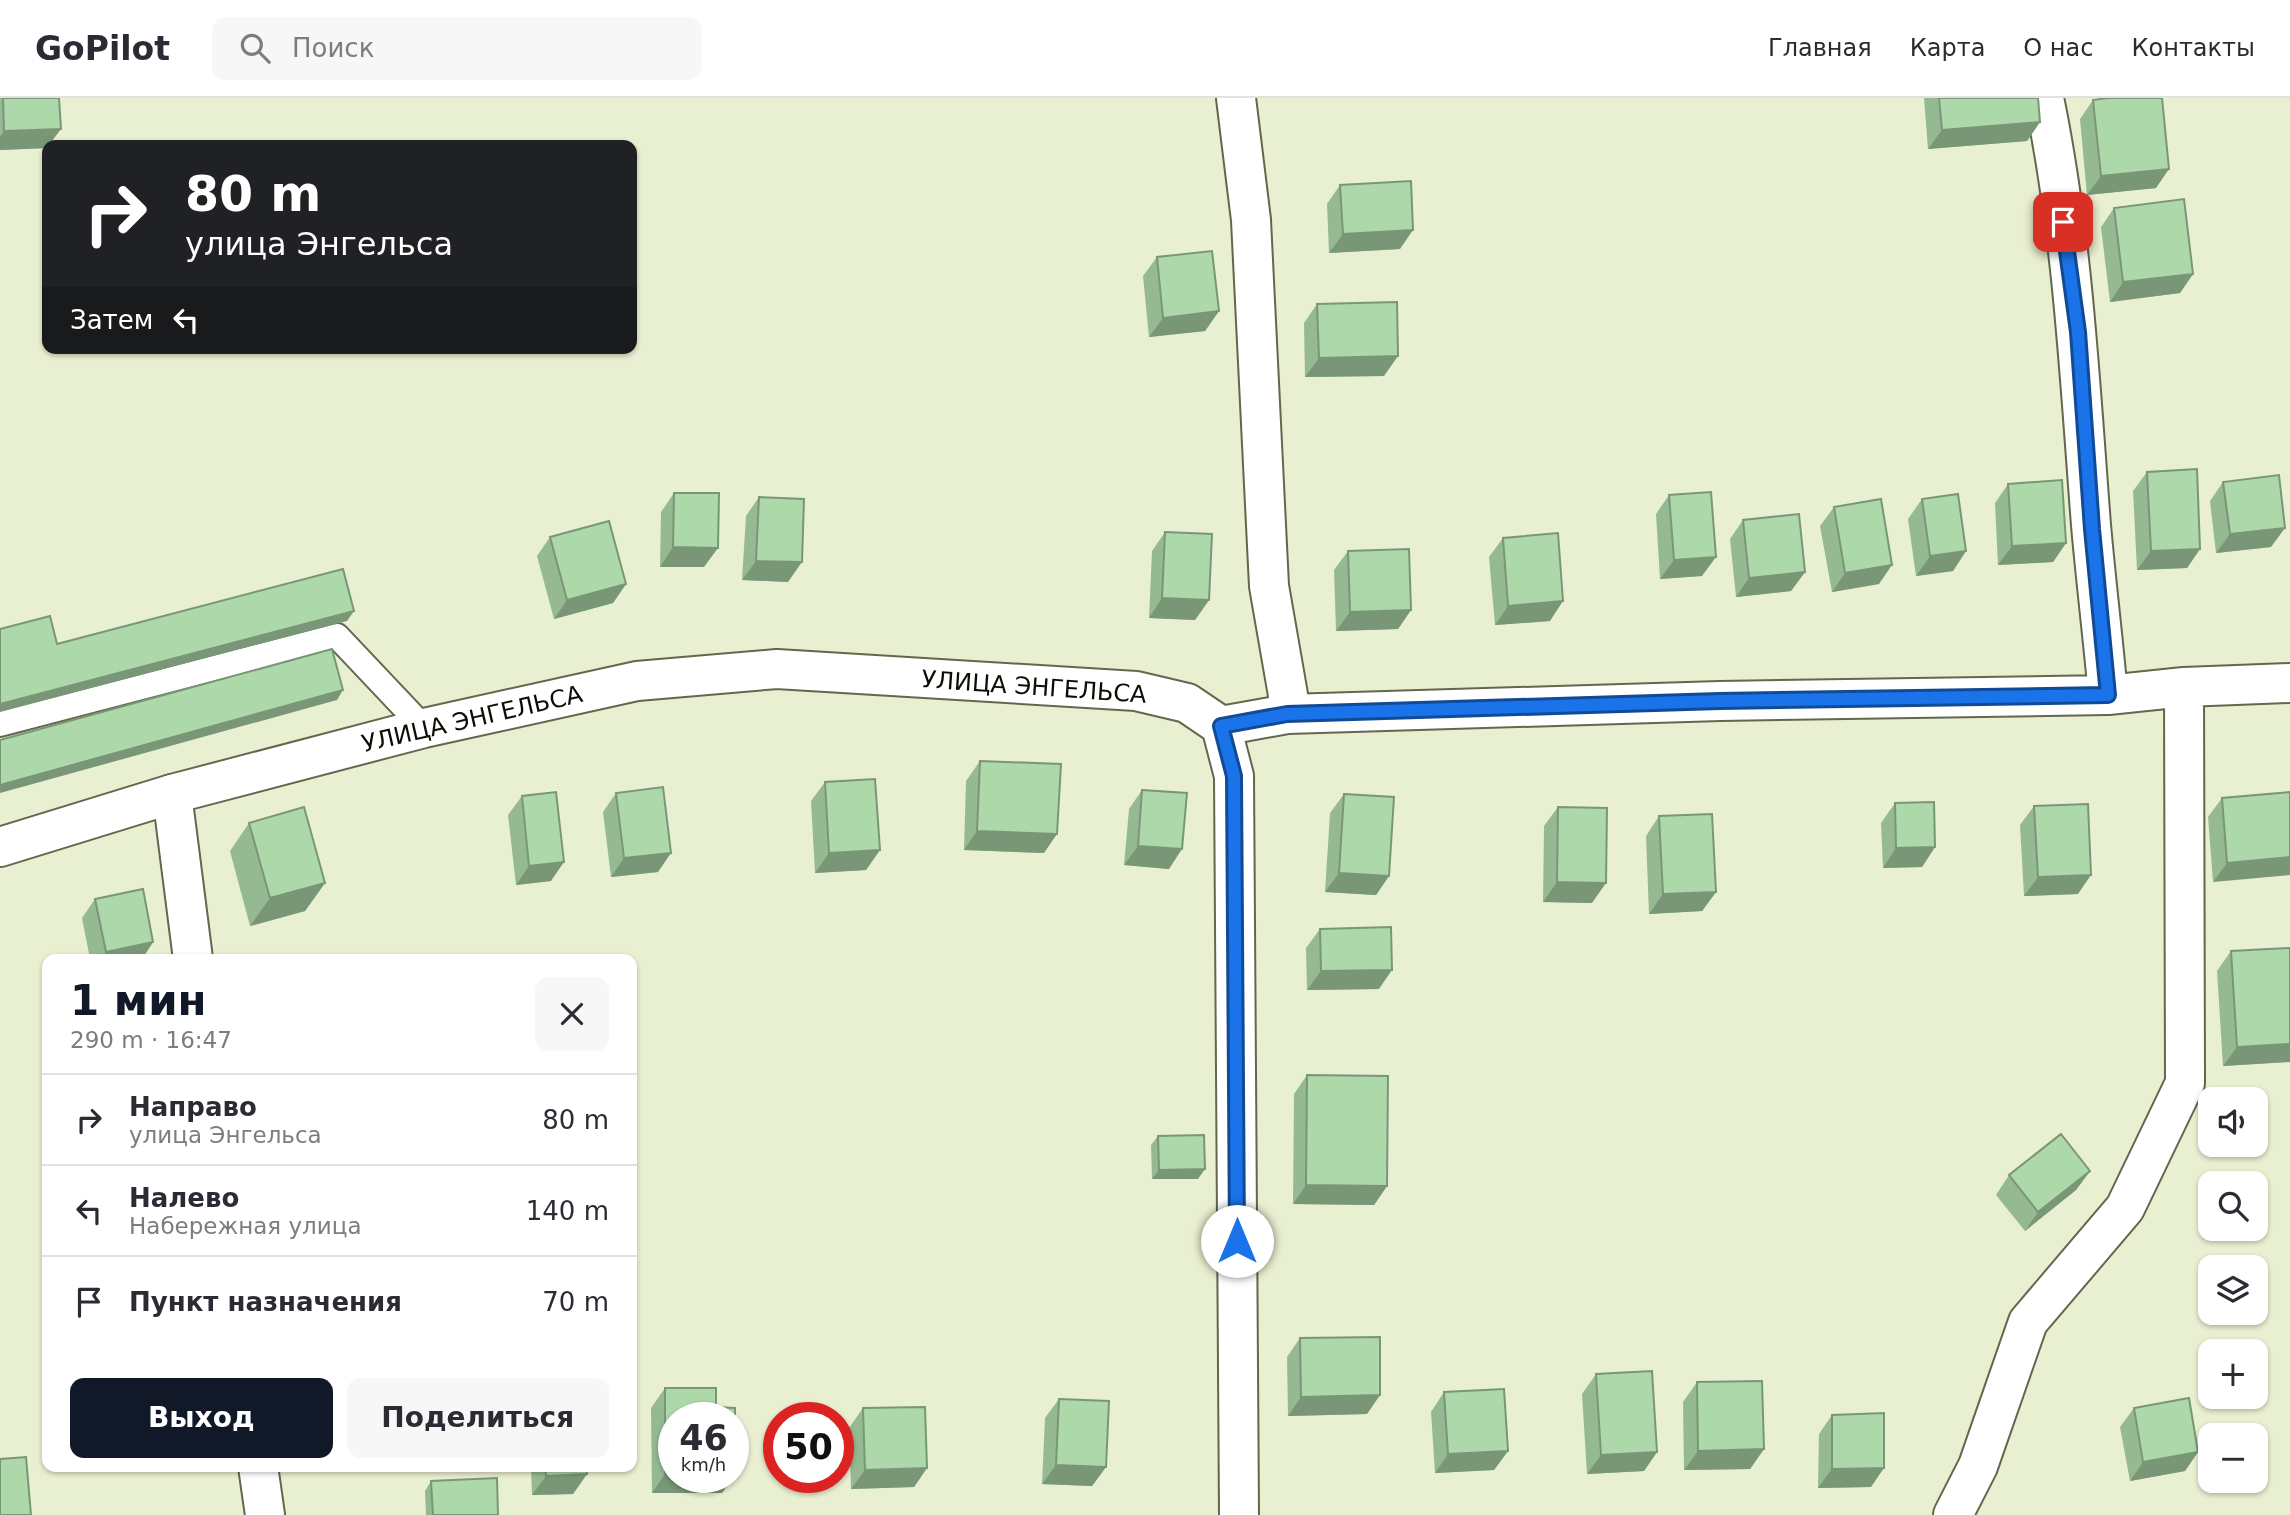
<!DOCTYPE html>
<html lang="ru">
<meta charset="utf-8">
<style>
:root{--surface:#fff;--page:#f7f7f7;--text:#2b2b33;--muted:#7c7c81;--line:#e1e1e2;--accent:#111827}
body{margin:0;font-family:"DejaVu Sans",sans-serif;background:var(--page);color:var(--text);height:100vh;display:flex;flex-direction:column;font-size:26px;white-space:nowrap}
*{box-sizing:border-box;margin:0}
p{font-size:23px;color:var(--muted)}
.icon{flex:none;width:38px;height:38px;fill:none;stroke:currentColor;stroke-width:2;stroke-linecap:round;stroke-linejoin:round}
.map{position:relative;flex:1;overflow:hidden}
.panel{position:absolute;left:42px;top:856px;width:595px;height:518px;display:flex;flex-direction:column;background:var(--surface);border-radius:14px;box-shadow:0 2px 5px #0004}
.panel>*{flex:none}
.top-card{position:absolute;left:42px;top:42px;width:595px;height:214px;border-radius:14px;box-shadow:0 2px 5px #0004;background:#202124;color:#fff;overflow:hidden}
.buttons{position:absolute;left:2198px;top:989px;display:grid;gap:14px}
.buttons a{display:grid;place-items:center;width:70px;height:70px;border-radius:14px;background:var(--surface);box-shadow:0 2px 5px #0004;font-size:35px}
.speed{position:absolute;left:658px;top:1304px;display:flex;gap:14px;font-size:35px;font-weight:700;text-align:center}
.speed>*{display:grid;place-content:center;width:91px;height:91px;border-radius:50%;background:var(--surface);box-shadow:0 2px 5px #0004;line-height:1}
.speed small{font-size:18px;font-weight:400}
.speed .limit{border:10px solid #d22;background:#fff;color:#111}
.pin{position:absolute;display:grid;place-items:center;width:60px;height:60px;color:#fff;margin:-30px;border-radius:14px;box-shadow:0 4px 10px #0006}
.me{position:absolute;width:77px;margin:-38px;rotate:0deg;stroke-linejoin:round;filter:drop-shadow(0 0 5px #0008)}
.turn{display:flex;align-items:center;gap:24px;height:147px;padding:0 28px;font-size:32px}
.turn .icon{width:91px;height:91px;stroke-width:2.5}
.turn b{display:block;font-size:49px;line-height:60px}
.then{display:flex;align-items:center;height:66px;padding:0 28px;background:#0003;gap:14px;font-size:26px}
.round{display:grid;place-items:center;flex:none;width:74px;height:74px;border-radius:14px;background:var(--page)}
.head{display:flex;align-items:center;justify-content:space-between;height:119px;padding:0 28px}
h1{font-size:42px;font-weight:800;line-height:52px;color:var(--accent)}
.primary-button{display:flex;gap:14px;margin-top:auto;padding:14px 28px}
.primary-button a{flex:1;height:80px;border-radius:14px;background:var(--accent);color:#fff;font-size:28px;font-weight:800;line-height:80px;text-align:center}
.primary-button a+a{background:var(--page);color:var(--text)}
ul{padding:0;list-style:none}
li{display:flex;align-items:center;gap:21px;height:91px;padding:0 28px;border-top:2px solid var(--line)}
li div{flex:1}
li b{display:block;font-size:26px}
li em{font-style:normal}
header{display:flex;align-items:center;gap:42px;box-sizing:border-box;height:98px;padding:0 35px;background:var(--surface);border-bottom:2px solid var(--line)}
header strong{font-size:33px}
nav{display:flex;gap:38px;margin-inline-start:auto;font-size:24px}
.search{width:490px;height:63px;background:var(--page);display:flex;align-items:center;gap:18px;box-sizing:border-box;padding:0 24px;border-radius:14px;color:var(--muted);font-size:26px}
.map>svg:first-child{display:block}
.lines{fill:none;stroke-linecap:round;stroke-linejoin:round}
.service-casing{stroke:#62674d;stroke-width:28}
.minor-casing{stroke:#62674d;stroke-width:42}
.secondary-casing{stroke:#62674d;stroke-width:42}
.service{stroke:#fff;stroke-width:24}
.minor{stroke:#fff;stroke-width:38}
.secondary{stroke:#fff;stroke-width:38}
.wall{fill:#95ba92}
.shaded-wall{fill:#799777}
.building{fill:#add8aa;stroke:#799777;stroke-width:2}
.route-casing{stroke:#114b97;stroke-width:18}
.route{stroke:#1a73e8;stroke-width:12}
.labels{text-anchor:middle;stroke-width:5;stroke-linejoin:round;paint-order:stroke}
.street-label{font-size:24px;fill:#0c0e05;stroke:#fff}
</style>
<header>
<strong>GoPilot</strong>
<div class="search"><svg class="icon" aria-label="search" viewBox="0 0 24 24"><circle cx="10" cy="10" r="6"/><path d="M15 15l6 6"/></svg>Поиск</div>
<nav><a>Главная</a><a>Карта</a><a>О нас</a><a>Контакты</a></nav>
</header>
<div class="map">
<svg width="2290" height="1417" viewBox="0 0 2290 1417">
<rect width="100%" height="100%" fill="#e9efd1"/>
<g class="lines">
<!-- service casing -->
<g class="service-casing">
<path id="service" d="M0,626L337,538L424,630"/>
</g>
<!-- minor casing -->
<g class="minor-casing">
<path id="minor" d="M1236,0L1251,122L1269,488L1288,597L1287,616
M2044,0C2073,141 2080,285 2091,427C2096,484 2103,540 2108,597
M1221,628L1287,616L1720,603L2108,597L2184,589L2290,585
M172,696L193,861
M258,1368L265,1417
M1953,1417L1978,1368L2028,1224L2125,1110L2185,985L2184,589"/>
</g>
<!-- secondary casing -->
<g class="secondary-casing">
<path id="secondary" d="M0,749L172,696L424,630L637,583L777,571L1136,593L1187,605L1221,628L1234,678L1239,1417"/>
</g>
<!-- service -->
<use href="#service" class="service"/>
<!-- minor -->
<use href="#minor" class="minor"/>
<!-- secondary -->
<use href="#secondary" class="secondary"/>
</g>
<!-- wall -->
<path class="wall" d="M0,0H59L49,47L47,50L0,52Z
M1924,0H2038L2040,24L2027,43L1928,51Z
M2093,2L2156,90L2087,97L2080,21Z
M1340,87L1400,151L1329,155L1327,106Z
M2114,110L2193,176L2180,195L2110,204L2101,129Z
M1157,159L1219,213L1205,233L1149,239L1143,178Z
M1317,206L1384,278L1305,279L1304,225Z
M2147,374L2200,451L2187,470L2137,472L2133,393Z
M2223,384L2271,449L2216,455L2210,403Z
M2008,386L2066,445L2053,464L1998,467L1995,405Z
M674,395L704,469H660L661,414Z
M1669,397L1702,478L1660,481L1656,416Z
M759,399L788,484L742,482L746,418Z
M1922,401L1966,453L1953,473L1916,478L1908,421Z
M1834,409L1879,486L1832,494L1820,428Z
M1743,422L1805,474L1791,493L1736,499L1730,441Z
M1165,434L1209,502L1195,522L1149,520L1152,453Z
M550,439L626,486L613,505L554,521L537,458Z
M1503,440L1550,523L1495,527L1489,459Z
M1348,453L1411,512L1398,531L1336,533L1334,472Z
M980,663L1044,755L964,752L966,683Z
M825,684L880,752L866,772L815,775L811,703Z
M1142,692L1169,771L1124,767L1129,711Z
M2290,694L2213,784L2208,719L2222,700Z
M616,695L658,774L611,779L603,714Z
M1344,696L1389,778L1376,797L1325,794L1330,715Z
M522,698L551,783L516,787L508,717Z
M1895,705L1935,749L1922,769L1883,770L1881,725Z
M2034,708L2078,796L2024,798L2020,727Z
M1558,709L1592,805L1543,804L1544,728Z
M1659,718L1716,794L1702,813L1649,816L1646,738Z
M249,725L325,785L305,813L250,828L230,753Z
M95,801L153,844L142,861H90L82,820Z
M1320,831L1379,891L1307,892L1306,850Z
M2290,850V964L2223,968L2217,873L2231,853Z
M1307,977L1387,1088L1374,1107L1293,1106L1294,996Z
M1158,1038L1198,1081H1152L1151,1047Z
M2090,1073L2076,1092L2025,1133L1996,1097L2009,1077Z
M1300,1240L1380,1297L1367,1316L1288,1318L1287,1259Z
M1596,1276L1657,1354L1644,1373L1587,1376L1582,1296Z
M1697,1284L1764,1351L1750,1371L1684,1372L1683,1304Z
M665,1290H716V1309L735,1310V1376L733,1379V1320H674V1379H733L722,1395H652L651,1310Z
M1444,1294L1508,1353L1494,1372L1435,1375L1431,1314Z
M1059,1301L1106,1369L1092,1388L1042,1386L1045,1320Z
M863,1310L927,1370L914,1389L851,1391L849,1330Z
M2134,1310L2198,1354L2185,1373L2130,1383L2120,1329Z
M1832,1317L1871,1389L1818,1390L1819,1336Z
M531,1368H586L587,1376L573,1396L532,1397Z
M431,1383L498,1417H426L425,1393Z"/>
<!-- shaded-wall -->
<path class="shaded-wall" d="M2040,24L2027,43L1928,51L1942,32Z
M61,31L49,47H47V50L0,52V39L4,33Z
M2169,71L2156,90L2087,97L2101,78Z
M1413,132L1400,151L1329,155L1343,136Z
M2193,176L2180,195L2110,204L2123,184Z
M1219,213L1205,233L1149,239L1163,220Z
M1398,258L1384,278L1305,279L1319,260Z
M2285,430L2271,449L2216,455L2230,436Z
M2066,445L2053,464L1998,467L2012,448Z
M673,449L718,450L704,469H660Z
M2200,451L2187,470L2137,472L2151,453Z
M1966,453L1953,473L1916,478L1930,458Z
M1716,459L1702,478L1660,481L1674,462Z
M756,463L802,464L788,484L742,482Z
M1892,467L1879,486L1832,494L1845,475Z
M1805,474L1791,493L1736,499L1749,480Z
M626,486L613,505L554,521L567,502Z
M1162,500L1209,502L1195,522L1149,520Z
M1563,503L1550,523L1495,527L1508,508Z
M1411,512L1398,531L1336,533L1350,514Z
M354,513L347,523L0,614V606Z
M343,592L337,602L0,695V687Z
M977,733L1057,736L1044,755L964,752Z
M1138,748L1182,751L1169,771L1124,767Z
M1935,749L1922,769L1883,770L1896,750Z
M880,752L866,772L815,775L829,755Z
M671,755L658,774L611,779L624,760Z
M2290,759V777L2213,784L2227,765Z
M564,764L551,783L516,787L529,768Z
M1339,775L1389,778L1376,797L1325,794Z
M2091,777L2078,796L2024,798L2038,779Z
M1557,784L1606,785L1592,805L1543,804Z
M325,785L305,813L250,828L270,800Z
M1716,794L1702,813L1649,816L1663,796Z
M153,844L142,861H101L106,854Z
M1392,872L1379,891L1307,892L1321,873Z
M2290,946V964L2223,968L2237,949Z
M1205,1071L1198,1081H1152L1159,1072Z
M2090,1073L2076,1092L2025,1133L2038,1114Z
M1306,1087L1387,1088L1374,1107L1293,1106Z
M1380,1297L1367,1316L1288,1318L1301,1299Z
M1764,1351L1750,1371L1684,1372L1698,1353Z
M1508,1353L1494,1372L1435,1375L1448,1356Z
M1657,1354L1644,1373L1587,1376L1601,1357Z
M2198,1354L2185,1373L2130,1383L2143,1364Z
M1056,1367L1106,1369L1092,1388L1042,1386Z
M927,1370L914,1389L851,1391L865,1372Z
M1884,1370L1871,1389L1818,1390L1832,1371Z
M587,1376L573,1396L532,1397L546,1378Z
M665,1376H674V1379H733L722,1395H652Z"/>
<!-- building -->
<path class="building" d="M3,0H59L61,31L4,33Z
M1939,0H2038L2040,24L1942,32Z
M2108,0H2162L2169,71L2101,78L2093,2Z
M1411,83L1413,132L1343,136L1340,87Z
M2184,101L2193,176L2123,184L2114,110Z
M1212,153L1219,213L1163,220L1157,159Z
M1397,204L1398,258L1319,260L1317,206Z
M2197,371L2200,451L2151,453L2147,374Z
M2279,377L2285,430L2230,436L2223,384Z
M2062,382L2066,445L2012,448L2008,386Z
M1711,394L1716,459L1674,462L1669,397Z
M674,395H719L718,450L673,449Z
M1958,396L1966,453L1930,458L1922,401Z
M759,399L804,401L802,464L756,463Z
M1881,401L1892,467L1845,475L1834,409Z
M1799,416L1805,474L1749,480L1743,422Z
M609,423L626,486L567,502L550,439Z
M1165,434L1212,436L1209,502L1162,500Z
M1558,435L1563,503L1508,508L1503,440Z
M1409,451L1411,512L1350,514L1348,453Z
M343,471L354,513L0,606V531L50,518L57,546Z
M332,551L343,592L0,687V642Z
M980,663L1061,666L1057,736L977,733Z
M875,681L880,752L829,755L825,684Z
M663,689L671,755L624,760L616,695Z
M1142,692L1187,695L1182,751L1138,748Z
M556,694L564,764L529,768L522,698Z
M2290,694V759L2227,765L2222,700Z
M1344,696L1394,699L1389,778L1339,775Z
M1934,704L1935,749L1896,750L1895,705Z
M2088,706L2091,777L2038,779L2034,708Z
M304,709L325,785L270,800L249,725Z
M1558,709L1607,710L1606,785L1557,784Z
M1712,716L1716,794L1663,796L1659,718Z
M143,791L153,844L106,854L95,801Z
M1391,829L1392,872L1321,873L1320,831Z
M2290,850V946L2237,949L2231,853Z
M1307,977L1388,978L1387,1088L1306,1087Z
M2061,1036L2090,1073L2038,1114L2009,1077Z
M1204,1037L1205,1071L1159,1072L1158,1038Z
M1380,1239V1297L1301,1299L1300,1240Z
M1652,1273L1657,1354L1601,1357L1596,1276Z
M1762,1283L1764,1351L1698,1353L1697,1284Z
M665,1290H716V1309L735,1310V1376H733V1320H674V1376H665Z
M1504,1291L1508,1353L1448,1356L1444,1294Z
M2189,1300L2198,1354L2143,1364L2134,1310Z
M1059,1301L1109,1303L1106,1369L1056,1367Z
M925,1309L927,1370L865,1372L863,1310Z
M1884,1315V1370L1832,1371V1317Z
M26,1359L31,1417H0V1361Z
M545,1368H586L587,1376L546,1378Z
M497,1380L498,1417H433L431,1383Z"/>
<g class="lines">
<!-- route casing -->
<g class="route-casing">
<path id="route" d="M1237,1143L1234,678L1221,628L1287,616L1720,603L2108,597L2092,431L2078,234L2063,124"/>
</g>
<!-- route -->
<use href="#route" class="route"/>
</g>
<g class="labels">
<!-- street labels -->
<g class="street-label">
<text transform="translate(1034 589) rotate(4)" y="8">УЛИЦА ЭНГЕЛЬСА</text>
<text transform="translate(472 621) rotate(-13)" y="8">УЛИЦА ЭНГЕЛЬСА</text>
</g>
</g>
</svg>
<div class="buttons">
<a><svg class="icon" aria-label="sound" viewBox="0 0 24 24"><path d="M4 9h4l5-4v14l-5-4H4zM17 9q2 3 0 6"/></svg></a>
<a><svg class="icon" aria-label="search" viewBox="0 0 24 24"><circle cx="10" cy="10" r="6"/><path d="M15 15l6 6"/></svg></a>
<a><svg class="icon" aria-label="layers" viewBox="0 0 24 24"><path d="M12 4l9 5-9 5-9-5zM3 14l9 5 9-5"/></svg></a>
<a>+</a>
<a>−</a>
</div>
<div class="speed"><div>46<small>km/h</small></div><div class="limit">50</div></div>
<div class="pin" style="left:2063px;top:124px;background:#d93025"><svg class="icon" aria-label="arrive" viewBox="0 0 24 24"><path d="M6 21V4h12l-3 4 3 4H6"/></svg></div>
<svg class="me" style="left:1237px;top:1143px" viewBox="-20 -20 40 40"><circle r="19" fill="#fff"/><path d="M0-13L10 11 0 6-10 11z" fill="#1a73e8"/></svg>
<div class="top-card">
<div class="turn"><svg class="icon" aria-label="right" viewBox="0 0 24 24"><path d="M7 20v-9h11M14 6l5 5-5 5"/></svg><div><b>80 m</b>улица Энгельса</div></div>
<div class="then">Затем<svg class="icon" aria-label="left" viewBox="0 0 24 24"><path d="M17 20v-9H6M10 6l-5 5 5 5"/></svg></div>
</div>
<section class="panel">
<div class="head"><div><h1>1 мин</h1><p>290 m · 16:47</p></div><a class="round"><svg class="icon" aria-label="close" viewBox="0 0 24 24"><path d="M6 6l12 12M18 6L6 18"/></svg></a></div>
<ul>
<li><svg class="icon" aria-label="right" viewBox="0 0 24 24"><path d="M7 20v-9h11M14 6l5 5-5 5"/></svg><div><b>Направо</b><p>улица Энгельса</p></div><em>80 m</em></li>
<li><svg class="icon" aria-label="left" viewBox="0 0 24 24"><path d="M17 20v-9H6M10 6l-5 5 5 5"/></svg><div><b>Налево</b><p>Набережная улица</p></div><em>140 m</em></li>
<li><svg class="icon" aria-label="arrive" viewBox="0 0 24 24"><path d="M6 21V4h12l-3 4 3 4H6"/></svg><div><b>Пункт назначения</b></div><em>70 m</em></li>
</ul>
<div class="primary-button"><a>Выход</a><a>Поделиться</a></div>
</section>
</div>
